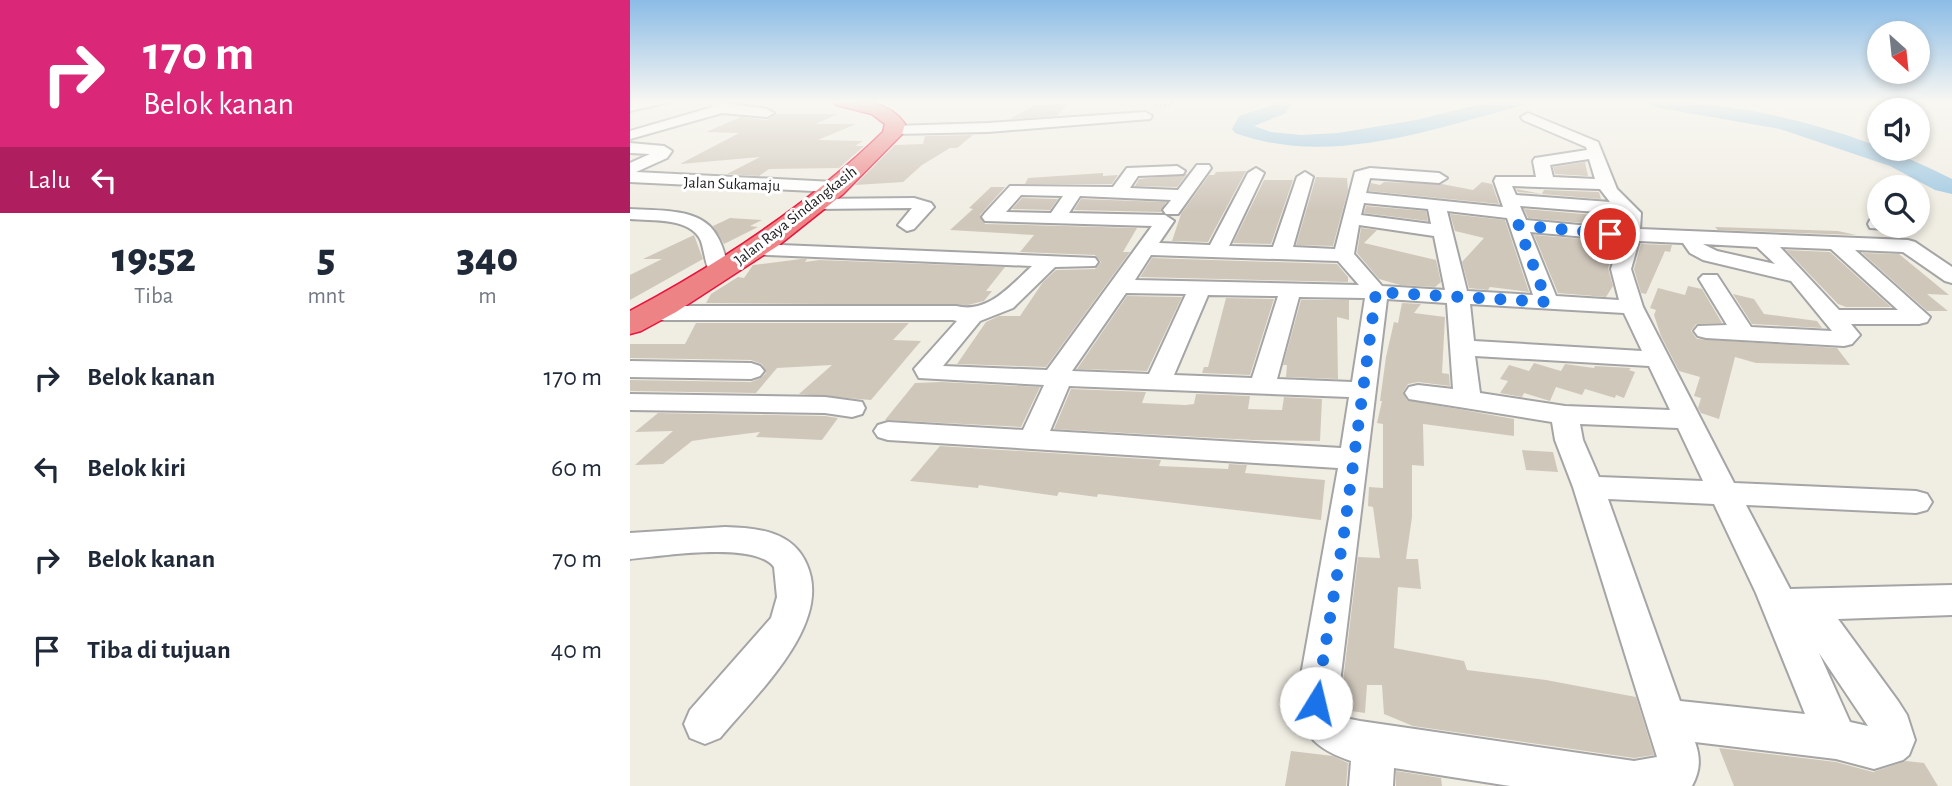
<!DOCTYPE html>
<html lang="id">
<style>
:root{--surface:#fff;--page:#f2f2f3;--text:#1f2937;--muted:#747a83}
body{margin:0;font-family:"Alegreya Sans",sans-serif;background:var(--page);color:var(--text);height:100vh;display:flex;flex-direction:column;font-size:26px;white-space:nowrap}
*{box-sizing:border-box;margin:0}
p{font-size:23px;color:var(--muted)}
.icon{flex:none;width:38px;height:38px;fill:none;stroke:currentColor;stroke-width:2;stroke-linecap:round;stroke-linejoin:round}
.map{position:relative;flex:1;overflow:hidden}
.details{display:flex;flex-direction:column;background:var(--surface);width:630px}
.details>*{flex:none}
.banner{background:#db2777;color:#fff;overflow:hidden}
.needle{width:46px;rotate:153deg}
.tools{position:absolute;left:1237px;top:21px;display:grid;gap:14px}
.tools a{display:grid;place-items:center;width:63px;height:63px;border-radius:50%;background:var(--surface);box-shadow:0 4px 10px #0003;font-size:35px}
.pin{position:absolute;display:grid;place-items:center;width:60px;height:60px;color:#fff;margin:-30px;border:4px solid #fff;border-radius:50%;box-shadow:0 2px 7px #0007}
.me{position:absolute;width:77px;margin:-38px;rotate:9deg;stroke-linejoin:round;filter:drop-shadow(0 0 5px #0008)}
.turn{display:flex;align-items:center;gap:24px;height:147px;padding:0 28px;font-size:32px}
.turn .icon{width:91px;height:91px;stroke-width:2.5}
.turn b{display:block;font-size:49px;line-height:60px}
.then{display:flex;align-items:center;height:66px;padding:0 28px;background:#0003;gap:14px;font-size:26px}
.eta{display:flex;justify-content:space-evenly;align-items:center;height:119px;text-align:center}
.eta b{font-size:42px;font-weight:800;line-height:49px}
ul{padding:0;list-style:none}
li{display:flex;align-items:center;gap:21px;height:91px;padding:0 28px}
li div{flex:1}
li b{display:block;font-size:26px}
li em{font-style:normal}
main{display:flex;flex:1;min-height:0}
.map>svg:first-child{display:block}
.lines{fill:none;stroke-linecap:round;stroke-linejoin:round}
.river{fill:#9fc8e2;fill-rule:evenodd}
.building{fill:#d0c7bb}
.minor-casing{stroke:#a5a5a5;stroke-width:4}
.highway-casing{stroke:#e9143c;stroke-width:3}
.path{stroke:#ff8c64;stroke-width:2;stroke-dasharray:2 2;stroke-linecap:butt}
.minor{fill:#fff;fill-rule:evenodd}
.highway{fill:#ee8386;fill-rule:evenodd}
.route{stroke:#1a73e8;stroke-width:12;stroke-dasharray:0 21.6}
.labels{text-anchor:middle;stroke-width:6;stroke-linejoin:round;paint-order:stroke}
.far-street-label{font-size:16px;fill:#1e1e1e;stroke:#fff}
</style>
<main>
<section class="details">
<div class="banner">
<div class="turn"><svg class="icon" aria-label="right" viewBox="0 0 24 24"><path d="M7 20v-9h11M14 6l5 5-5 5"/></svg><div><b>170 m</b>Belok kanan</div></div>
<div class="then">Lalu<svg class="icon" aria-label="left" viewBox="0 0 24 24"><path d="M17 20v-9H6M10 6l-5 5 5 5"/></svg></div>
</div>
<div class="eta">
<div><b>19:52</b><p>Tiba</p></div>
<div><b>5</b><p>mnt</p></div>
<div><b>340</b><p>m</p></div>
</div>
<ul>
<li><svg class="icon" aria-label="right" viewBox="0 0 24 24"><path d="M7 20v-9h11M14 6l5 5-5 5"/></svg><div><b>Belok kanan</b></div><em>170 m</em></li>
<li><svg class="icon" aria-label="left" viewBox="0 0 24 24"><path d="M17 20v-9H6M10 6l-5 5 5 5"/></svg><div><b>Belok kiri</b></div><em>60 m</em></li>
<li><svg class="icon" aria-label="right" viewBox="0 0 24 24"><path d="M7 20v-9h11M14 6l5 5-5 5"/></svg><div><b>Belok kanan</b></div><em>70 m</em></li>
<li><svg class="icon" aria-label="arrive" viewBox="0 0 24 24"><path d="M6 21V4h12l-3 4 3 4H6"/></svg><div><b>Tiba di tujuan</b></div><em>40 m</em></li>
</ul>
</section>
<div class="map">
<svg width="1322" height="786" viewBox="0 0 1322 786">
<rect width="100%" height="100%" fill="#f0ede3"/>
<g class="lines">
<!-- river -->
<path class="river" d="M644,101H663L656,113L624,126L641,132L671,135L708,133L786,120L862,101H895L893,105C801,130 698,167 605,133L602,129L609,116L642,105Z
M1015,101C1121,101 1229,132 1322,179V194L1305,190L1260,166L1150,129L1024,107Z"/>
</g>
<!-- building -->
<path class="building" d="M437,104L427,116L380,119L405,105Z
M146,114H208L185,124H226L188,140L233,141L225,146H234L209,168L139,169L129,176L97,174L130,157L50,164L109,133L76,132L111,117L137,120Z
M343,135L327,148H320L292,165L273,182L225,185L265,145L293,144L295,136Z
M955,162L958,176L925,174L923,167Z
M616,171L578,242L542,241L551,214L579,175H584L586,172Z
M473,173V176L488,175L482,184H395L398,178Z
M556,174H557L547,187L505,186L509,179Z
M686,177L717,178L718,190L703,246L666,245Z
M634,180H663L641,244L603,243Z
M754,182L812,184L843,190L852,182L862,184L869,204L739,191L741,183L750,185Z
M361,187H375L350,215L355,224L507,228L493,252H500L416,367L327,364L356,322L369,316H390L413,282L426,270L465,269L471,262L465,255L390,252L404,235L320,230L343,209L339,208Z
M886,189L912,194L914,190L969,192L971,199L888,192Z
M392,198L428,199L420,210L382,209Z
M451,199L536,202L531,212L444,210Z
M736,206L796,211L798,221L734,213Z
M894,209L989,217V226L898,218Z
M820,214L875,220L899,292L860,287L858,290L839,288L832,262L854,238L825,231Z
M100,218L132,220L120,226L128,227L94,244L83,226Z
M1085,227L1208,231L1226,235L1088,230Z
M731,228L747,230L734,243L806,260L811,282L805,287L770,285L749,279L727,253Z
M64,235L73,259L0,300V275L32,259H13Z
M904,235L987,242L978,268L983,286L976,297L928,293Z
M1011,244L1042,245L1040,252L1035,251L1016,294L1011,293L1004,269Z
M1156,250L1200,252L1261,307H1216L1208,304Z
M1232,253L1269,254L1319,295L1297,294L1318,311H1297Z
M522,258L707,264L718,277V282L510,277Z
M171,259H177L175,262L189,260L375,267L356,291H362L354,301L338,305L76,303L81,294L108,277L114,278L123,265Z
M1058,286L1072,289L1092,323L1066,324L1061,331L1067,339L1207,348L1220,365L1126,363L1105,357L1089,419L1071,413L1068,408L1071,398L1064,396L1070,377L1049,371L1031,336L1024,315L1026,310L1020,308L1028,288L1055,295Z
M1103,294L1124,299L1134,314L1187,321L1192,328L1122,324Z
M497,296L552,297L517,371L447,369Z
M596,298L644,299L620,375L572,373L574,367H578Z
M671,300H719V320L707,317L708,379L656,377L657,365H653Z
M772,303L791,304L784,313L815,317L812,373L819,374L820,386L788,382L778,384L773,392L777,400L884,419V436L793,424L794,466L782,465V517L776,559H788L791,589L768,587L764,648L834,661L837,670L916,680L1006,697L1024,755L1004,758L783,726L754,714L752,685H737L735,713L714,710L710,706L728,557L750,558L743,507L738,506L739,487L753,488V424L747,423L752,401H750L756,357L764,322L768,323Z
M66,323H279L263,340L291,341L241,400L169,394L202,365L147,368L126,393L0,391V380L121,382L131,378L136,373L132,364L121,360L0,358V344H55Z
M904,363L931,371L935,364L964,368L965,366L1001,368L999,370L1005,372L994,398L986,395L985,398L955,389L952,395L926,387L920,401L894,393L892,397L870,393L878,381L870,379L879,365L899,371Z
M312,382L410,387L391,427L255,420L285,383Z
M441,389L516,392L512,403L555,405L564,404L566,394L620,396L618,409L652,410L654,397L692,399L690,441L623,440L424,429Z
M28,413L195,416L208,418L192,440L126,437L130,432L82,438L62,441L33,464L5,465L43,431L5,432Z
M310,446L531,460L529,466L598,469L599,464L617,465L615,473L695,480L691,520L468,494L467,497L429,492L427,496L349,485L348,488L280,481Z
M892,450L923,452L928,472L896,470Z
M1089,748L1206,762L1243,772L1276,761L1294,763L1308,786H1104Z
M661,751L703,756L718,763L716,786H655Z
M766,771L811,778L812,786H766Z"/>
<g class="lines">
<!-- minor casing -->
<g class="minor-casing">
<path id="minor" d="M11,101H44L0,111V103Z
M79,101L137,109L144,113L137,117L92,113L0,139V131L83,107Z
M515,112L522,116L520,119L358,132L264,134L257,130L264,126L358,123Z
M898,113L968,142L987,189L1011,213L1010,229L1278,240L1285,242L1322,267V283L1315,281L1273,252L1225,250L1300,317L1297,322L1289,324H1221L1230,335L1222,344L1214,346L1076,338L1068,336L1064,331L1068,326L1097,325L1069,279L1073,275H1087L1121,327L1202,331L1161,281L1073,260L1060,253L1053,243L1009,241L1001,269L1013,307L1104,483L1286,491L1297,494L1302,502L1297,510L1286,513L1116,505L1160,589L1322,585V615L1208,619L1268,701L1277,715L1285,740L1279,755L1273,760L1244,769L1206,759L1065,742C1071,759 1070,771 1062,786H880L764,768L763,786H719L721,761C687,749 675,738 666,703L708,468L258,440L248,437L244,431L248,425L258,422L393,430L414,385L289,378L284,369L327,321L323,320H21L13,318L10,313L13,308L21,306H326C358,314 380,286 402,266L117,254L114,250L117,246L124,244L465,258L468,262L465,266L425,267L383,308L350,321L313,366L417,370L522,226L355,221L352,217L355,213L380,186L483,187L497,168L547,166L555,171L553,174L508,176L500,188L548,190L567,165H579L581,168L548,214H536L533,210L541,200L450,196L439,213L535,215L544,221L529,243L580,245L618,173L626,168L634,173L599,246L643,247L667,177L675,172L683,177L663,247L705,249L725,172L740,168L809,173L817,178L809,183L740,178L736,193L873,207L864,181L866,177H906L903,161L905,158L957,150L956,147L893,120L891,117ZM959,159L965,179L923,177L920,165ZM882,186L970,189L980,202L886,195ZM391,195L433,196L421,213L376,212ZM734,203L798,209L801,224L731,215ZM890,206L992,214L991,229L896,220ZM817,211L877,218L903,295L837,291ZM729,225L804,236L815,290L752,286L724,254ZM900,232L990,240L981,269L989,300L926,296ZM1073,244L1127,247L1145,264L1087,251ZM1150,247L1201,249L1268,310H1209ZM521,255L708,261L729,285L505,280ZM496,293L556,294L519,374L442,371ZM578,295L648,296L622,378L544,375ZM669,297L735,298L722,382L647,379ZM757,299L817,303L823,389L788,385L779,387L775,393L779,399L922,422L925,440L943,487L1027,757L1004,761L730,721L720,719L707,707ZM840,304L994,313L1012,351L844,341ZM845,356L1019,366L1040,410L935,406L850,393ZM439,386L719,397L711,448L420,431ZM950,424L1048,428L1073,481L969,477L953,440ZM978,499L1084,504L1126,593L1175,714L1050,701ZM1189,653L1238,726L1220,722Z
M0,143L34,146L42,151L37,158L6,172L204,182L212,187L204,192L0,182V163L20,154L0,153Z
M284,198L301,203L304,207L284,229L277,231L268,225L282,208L184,209L175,204L184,199Z
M0,209C28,211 72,207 87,236C94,247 96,261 100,273L97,277H83C75,267 75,253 71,241C61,217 21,221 0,219Z
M1247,218L1250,219V226H1259L1257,229L1240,228L1238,224L1240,220Z
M0,361L121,363L130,366L134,371L130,376L121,379L0,377Z
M0,394L195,397L232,402L235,408L232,414L222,417L195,413L0,410Z
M95,527C128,528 163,531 177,565C203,625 125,695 90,738L75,744L60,738L54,724L60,710L141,618L147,597L144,567C125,541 31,556 0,559V533Z"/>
</g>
<!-- highway casing -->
<g class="highway-casing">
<path id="highway" d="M203,101C231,101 257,99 275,124L272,134L213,194L149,245L46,312L11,331L0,334V311C92,262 178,205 253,132L255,124L242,114L206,105Z"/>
</g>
<!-- path -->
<path class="path" d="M526,106L541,105L543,101"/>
<!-- minor -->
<use href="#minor" class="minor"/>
<!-- highway -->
<use href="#highway" class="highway"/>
</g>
<!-- sky -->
<linearGradient id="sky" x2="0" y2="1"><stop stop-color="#8bbce6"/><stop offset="0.48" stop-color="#f8f7f2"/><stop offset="1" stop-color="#f8f7f2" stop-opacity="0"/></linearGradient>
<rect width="1322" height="211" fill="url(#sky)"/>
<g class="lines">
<!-- route -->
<path class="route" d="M686,703L714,533L746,292L917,302L888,225L980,234"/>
</g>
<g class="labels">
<!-- far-street labels -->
<g class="far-street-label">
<text transform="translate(102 183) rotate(2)" y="6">Jalan Sukamaju</text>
<text transform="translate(165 215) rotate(-38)" y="6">Jalan Raya Sindangkasih</text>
</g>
</g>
</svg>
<div class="tools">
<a><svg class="needle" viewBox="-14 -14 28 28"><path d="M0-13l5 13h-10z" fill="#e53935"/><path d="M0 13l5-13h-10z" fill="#747a83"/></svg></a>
<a><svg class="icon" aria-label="sound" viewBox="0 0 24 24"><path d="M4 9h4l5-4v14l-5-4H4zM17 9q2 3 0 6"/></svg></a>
<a><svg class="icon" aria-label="search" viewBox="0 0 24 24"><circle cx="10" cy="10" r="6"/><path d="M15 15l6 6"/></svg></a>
</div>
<div class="pin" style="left:980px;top:234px;background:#d93025"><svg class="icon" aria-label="arrive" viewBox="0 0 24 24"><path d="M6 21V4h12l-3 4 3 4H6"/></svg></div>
<svg class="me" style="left:686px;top:703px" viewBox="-20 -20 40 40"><circle r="19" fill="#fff"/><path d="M0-13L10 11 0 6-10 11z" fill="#1a73e8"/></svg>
</div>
</main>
